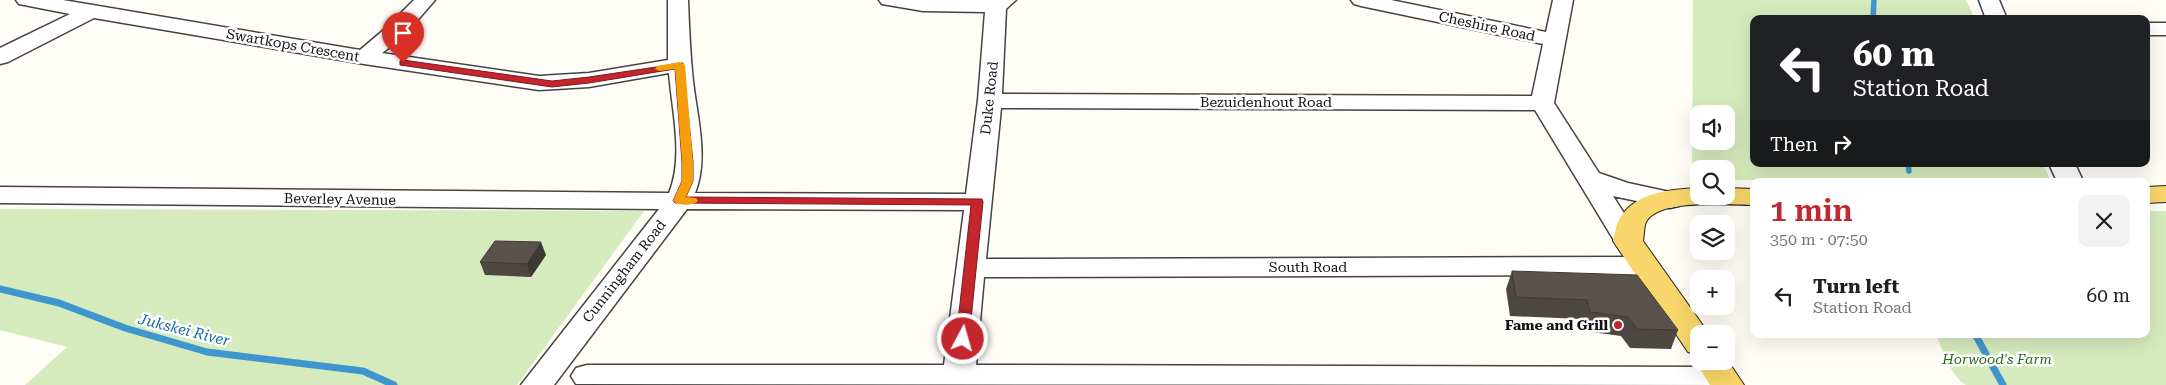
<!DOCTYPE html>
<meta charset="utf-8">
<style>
:root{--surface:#fff;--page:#f2f2f2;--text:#202124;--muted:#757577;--accent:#c4262e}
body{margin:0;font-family:"Roboto Serif",serif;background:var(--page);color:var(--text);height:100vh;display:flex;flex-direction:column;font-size:19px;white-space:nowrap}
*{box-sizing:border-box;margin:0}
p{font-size:16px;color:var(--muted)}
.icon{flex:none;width:28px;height:28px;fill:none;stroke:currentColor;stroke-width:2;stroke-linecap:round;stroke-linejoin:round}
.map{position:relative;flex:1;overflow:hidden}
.sheet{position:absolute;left:1750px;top:178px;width:400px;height:160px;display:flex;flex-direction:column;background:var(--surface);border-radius:10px;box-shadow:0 5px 20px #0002}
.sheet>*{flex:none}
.guide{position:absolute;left:1750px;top:15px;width:400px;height:152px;border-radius:10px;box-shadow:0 5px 20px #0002;background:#202124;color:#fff;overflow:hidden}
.buttons{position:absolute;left:1690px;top:105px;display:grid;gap:10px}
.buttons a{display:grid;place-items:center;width:45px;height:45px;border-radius:10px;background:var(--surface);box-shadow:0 5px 20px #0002;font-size:25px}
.pin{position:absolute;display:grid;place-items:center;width:42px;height:42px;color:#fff;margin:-51px -21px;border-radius:50% 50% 50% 0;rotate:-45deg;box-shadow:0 0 5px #0007}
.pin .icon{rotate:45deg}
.me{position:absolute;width:55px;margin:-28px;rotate:6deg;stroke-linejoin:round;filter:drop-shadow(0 0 4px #0008)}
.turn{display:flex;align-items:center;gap:18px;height:105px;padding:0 20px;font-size:22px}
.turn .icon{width:65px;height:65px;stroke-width:2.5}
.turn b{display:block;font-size:35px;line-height:42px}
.then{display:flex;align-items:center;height:48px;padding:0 20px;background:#0003;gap:10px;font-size:19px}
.round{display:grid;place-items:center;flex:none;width:52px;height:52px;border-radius:10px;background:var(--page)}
.overview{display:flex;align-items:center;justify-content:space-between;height:85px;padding:0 20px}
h1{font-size:30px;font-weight:600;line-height:38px;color:var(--accent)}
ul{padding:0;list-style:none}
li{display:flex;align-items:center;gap:15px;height:65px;padding:0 20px}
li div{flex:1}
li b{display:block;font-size:19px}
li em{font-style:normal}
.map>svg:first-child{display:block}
.green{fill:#d5ebbd;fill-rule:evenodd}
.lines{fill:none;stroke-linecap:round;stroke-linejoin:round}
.stream-far1{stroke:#3f96cf;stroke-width:5.5}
.stream{stroke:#3f96cf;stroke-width:7}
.minor-casing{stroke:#444;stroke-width:3}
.major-casing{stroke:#222;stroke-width:2}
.minor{fill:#fff;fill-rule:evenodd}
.major{fill:#f9d66b;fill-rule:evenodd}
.wall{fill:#4d4742}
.shaded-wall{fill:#3f3936}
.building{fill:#5a524d;stroke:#3f3936}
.route{fill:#c4262e;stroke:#7f191e}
.slow{fill:#f59e0b}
.poi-dot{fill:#c4262e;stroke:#fff;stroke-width:2}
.labels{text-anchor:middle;stroke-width:5;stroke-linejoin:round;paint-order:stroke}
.street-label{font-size:14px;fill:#111;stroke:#fff}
.poi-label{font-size:14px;font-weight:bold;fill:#111;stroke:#fff;text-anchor:end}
.park-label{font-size:14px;font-style:italic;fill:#2f6b1f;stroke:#fff}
.water-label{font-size:15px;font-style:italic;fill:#1768a6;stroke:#fff}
</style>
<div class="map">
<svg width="2166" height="385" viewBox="0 0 2166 385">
<rect width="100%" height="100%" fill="#fffdf5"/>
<!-- green -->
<path class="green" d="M1693,0H1966L1975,19H1754V164H2043L2051,181L1726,180V169H1699V180H1692ZM1699,114H1726V141H1699Z
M0,209L644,211L517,385H25L67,347L0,330Z
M2146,211H2166V385H1966C1950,375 1943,351 1936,334H2146Z"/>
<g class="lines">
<!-- stream-far1 -->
<path class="stream-far1" d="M1873,19L1874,0
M1908,164L1909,171"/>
<!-- stream -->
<path class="stream" d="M0,289L59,303L125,328L207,352L363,371L394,385
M1975,334L2003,385"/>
<!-- minor casing -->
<g class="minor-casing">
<path id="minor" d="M16,0H63L360,50L386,28L414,0H435L402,38L382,53L539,76L589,73L668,60V0H688C689,27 690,54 693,81C697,116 709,159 695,193L966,194L978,100L985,12L923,11L882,4L879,0H1016L1006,9L1002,94L1532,96L1543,44L1361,6L1354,4L1351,0H1391L1546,32L1553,0H1573L1554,103L1599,173L1628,183L1679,194L1683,200L1679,206L1670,208L1613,196L1642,241L1638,247L1628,250L1618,247L1535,110L1001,108L986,259L1644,257L1654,260L1658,266L1654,272L1644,275L984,277L976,365L1722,367L1733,370L1738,378L1734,385L576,384L571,376L576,368L587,365H944L964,210L687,209L554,385H521L659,209L0,203V187L669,193C684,157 672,111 669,73L589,87L539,90L364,64L94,18L8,62L0,64V48L70,14L19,4Z
M1979,0H1999L2007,19H1986Z
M2146,23H2166V35H2146Z
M2049,164H2075L2083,181H2057Z"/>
</g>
<!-- major casing -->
<g class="major-casing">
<path id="major" d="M2166,186V202L2146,203V187Z
M1699,188V196H1726V188L1754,189V205C1731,205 1659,198 1646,222C1644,227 1644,235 1643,241L1709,334H1699V361H1726V358L1744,385H1710L1695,361L1698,355L1688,352L1613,241C1615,233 1616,225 1620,218C1635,192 1672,189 1699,188Z"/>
</g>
<!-- minor -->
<use href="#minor" class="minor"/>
<!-- major -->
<use href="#major" class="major"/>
</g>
<!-- wall -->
<path class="wall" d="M546,255L531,277L485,275L480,262Z
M1512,271L1678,330L1671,349L1630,348L1621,336L1584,331L1581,319L1510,316L1506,289Z"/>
<!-- shaded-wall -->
<path class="shaded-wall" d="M541,242L546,255L531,277L527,264Z"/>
<!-- building -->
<path class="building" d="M495,241L541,242L527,264L480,262Z
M1512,271L1637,275L1678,330L1637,329L1628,317L1590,312L1587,300L1516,297Z"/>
<!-- route -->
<path class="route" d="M403,60L552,81L589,77L683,63L693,162V181L686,197L982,199L983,202L969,339L967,343H958L956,339L971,205L675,203L673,201L682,181V162L675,69L589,83L552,87L400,65V61Z"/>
<!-- slow -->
<path class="slow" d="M680,62L685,65L693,162V181L686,197L696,198L698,201C693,206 679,206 673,201L682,181V162L675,69L660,71L655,69L657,66Z"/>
<!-- markers -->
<circle class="poi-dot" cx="1618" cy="325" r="5"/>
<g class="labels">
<!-- street labels -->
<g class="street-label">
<text transform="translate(1487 26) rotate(12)" y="5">Cheshire Road</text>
<text transform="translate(293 45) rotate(10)" y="5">Swartkops Crescent</text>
<text transform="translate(989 98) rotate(-84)" y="5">Duke Road</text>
<text x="1266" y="107">Bezuidenhout Road</text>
<text transform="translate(340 199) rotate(1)" y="5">Beverley Avenue</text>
<text x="1308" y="272">South Road</text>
<text transform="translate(624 271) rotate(-52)" y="5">Cunningham Road</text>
</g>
<!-- poi labels -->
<g class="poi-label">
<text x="1608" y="330">Fame and Grill</text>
</g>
<!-- park labels -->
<g class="park-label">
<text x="1997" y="364">Horwood's Farm</text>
</g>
<!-- water labels -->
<g class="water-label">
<text transform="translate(184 330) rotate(14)" y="5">Jukskei River</text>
</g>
</g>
</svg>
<div class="buttons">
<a><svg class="icon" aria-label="sound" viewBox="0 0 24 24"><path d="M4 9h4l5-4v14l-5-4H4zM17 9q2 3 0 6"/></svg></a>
<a><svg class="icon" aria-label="search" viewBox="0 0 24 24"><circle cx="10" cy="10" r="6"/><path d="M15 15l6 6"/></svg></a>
<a><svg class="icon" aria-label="layers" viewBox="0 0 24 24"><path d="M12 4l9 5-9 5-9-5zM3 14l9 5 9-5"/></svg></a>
<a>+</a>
<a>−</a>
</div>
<div class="pin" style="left:403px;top:63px;background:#d93025"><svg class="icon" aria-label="arrive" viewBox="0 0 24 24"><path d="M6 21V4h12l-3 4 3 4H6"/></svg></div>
<svg class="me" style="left:963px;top:339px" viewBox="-20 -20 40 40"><circle r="17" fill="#c4262e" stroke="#fff" stroke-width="3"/><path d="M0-11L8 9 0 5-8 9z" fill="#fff"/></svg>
<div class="guide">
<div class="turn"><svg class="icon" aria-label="left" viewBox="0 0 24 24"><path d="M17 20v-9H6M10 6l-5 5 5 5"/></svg><div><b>60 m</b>Station Road</div></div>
<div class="then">Then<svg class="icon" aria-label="right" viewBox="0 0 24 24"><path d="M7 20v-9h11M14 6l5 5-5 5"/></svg></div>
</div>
<section class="sheet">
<div class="overview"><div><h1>1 min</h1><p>350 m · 07:50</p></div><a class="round"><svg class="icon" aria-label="close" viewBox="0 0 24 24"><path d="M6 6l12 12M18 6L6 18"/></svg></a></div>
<ul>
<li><svg class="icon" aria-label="left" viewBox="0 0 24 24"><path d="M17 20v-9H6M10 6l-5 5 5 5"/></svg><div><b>Turn left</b><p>Station Road</p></div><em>60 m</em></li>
</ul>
</section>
</div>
